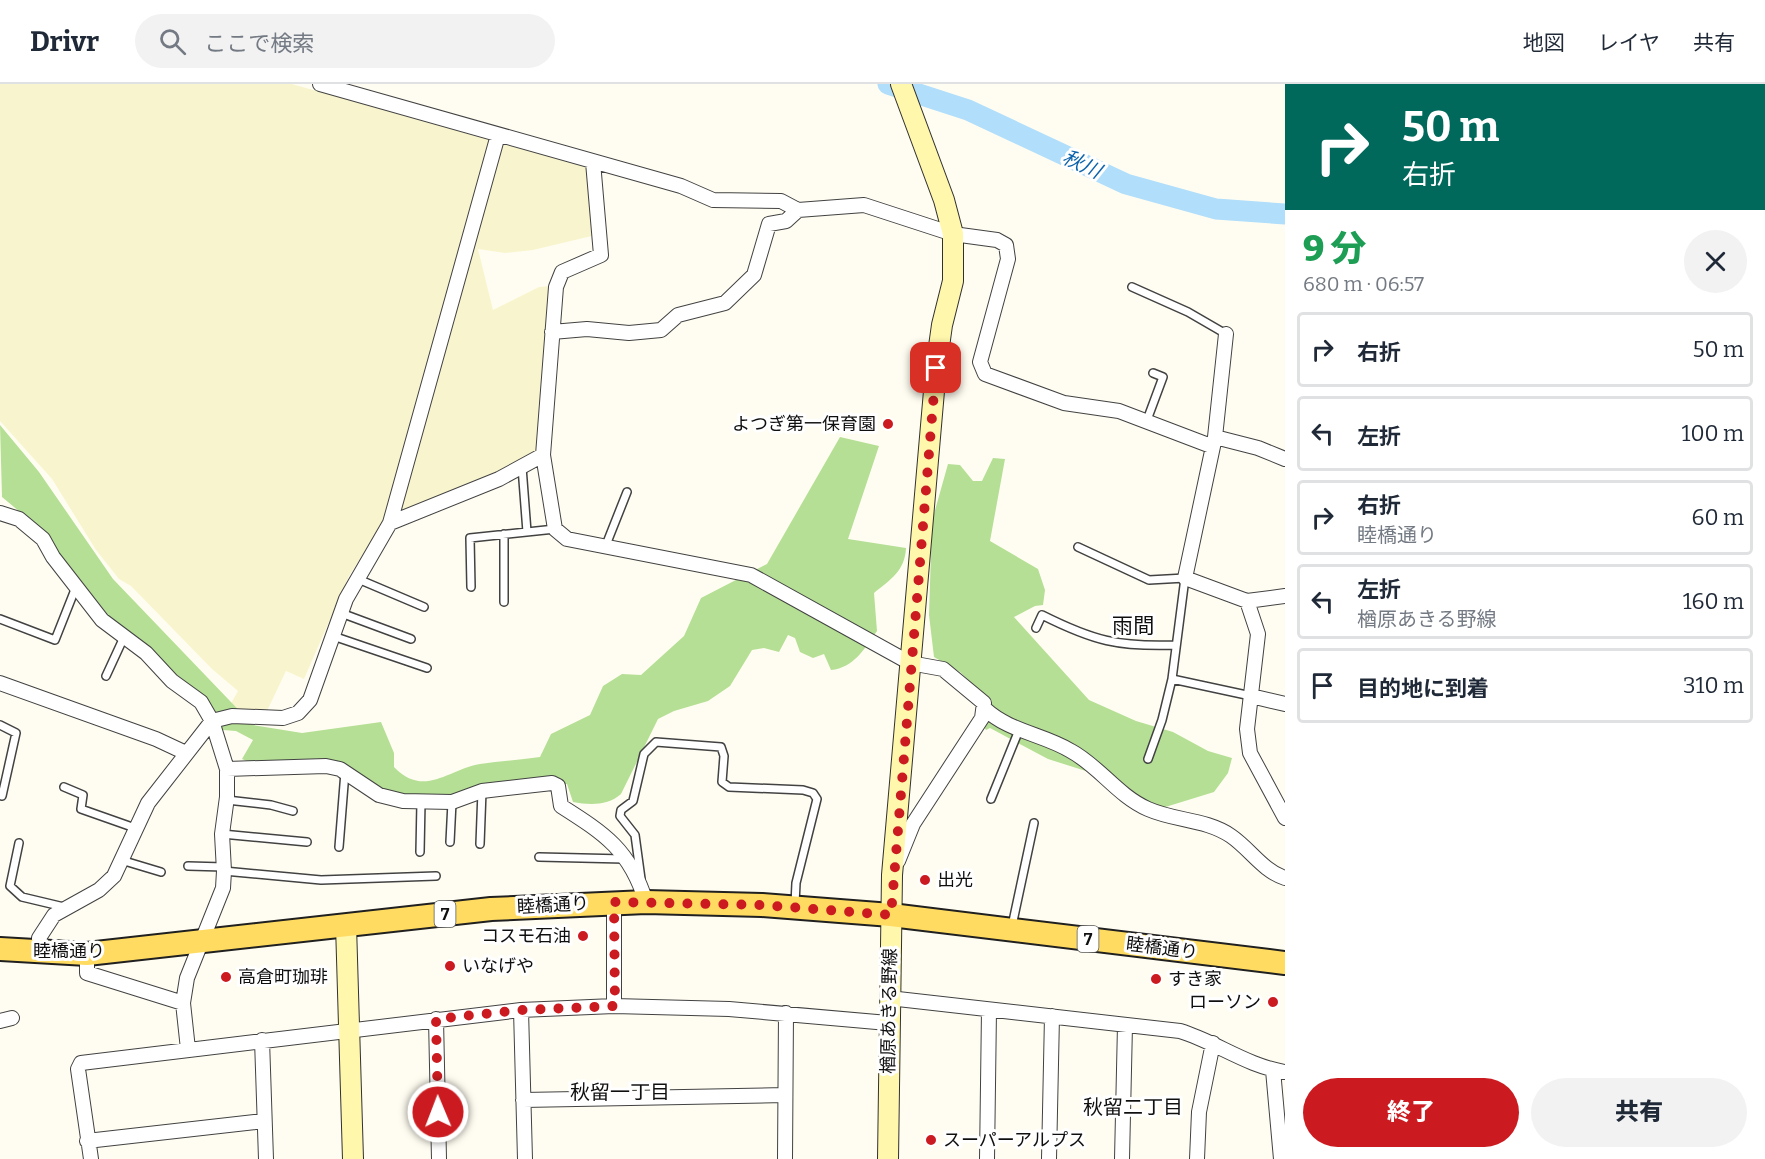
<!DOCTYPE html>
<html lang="ja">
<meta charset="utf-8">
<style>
:root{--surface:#fff;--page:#f2f2f3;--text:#1f2937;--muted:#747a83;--line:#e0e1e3;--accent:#cb1b20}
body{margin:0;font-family:Bitter,"Noto Sans JP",serif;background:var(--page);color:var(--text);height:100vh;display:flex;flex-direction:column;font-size:22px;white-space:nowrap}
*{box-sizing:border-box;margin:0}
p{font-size:20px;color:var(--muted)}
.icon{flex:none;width:33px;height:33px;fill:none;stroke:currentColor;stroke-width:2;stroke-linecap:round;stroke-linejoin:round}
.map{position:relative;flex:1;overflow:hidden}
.drawer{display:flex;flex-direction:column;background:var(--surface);width:480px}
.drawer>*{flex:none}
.hud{background:#00695c;color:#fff;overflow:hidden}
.pin{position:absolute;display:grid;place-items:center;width:51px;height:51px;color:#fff;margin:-26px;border-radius:12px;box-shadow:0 3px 9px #0006}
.me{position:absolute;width:66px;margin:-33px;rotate:359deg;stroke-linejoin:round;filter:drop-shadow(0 0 4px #0008)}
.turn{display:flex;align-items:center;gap:21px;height:126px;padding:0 18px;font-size:27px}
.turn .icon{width:78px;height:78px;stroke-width:2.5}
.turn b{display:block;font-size:42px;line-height:51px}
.round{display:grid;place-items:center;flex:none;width:63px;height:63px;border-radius:32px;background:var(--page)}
.overview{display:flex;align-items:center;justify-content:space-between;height:102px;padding:0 18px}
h1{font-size:36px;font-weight:800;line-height:45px;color:#1e9e55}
.primary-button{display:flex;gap:12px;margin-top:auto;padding:12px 18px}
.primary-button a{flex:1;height:69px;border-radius:36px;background:var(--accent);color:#fff;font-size:24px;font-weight:800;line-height:69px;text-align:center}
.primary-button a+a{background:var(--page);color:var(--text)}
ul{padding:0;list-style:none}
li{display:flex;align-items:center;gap:18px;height:75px;margin:0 12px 9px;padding:0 6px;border:3px solid var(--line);border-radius:6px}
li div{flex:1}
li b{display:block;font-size:22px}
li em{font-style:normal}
header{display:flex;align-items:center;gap:36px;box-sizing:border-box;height:84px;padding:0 30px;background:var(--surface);border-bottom:2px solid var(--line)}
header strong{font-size:28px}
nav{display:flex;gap:33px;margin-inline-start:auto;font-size:21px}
.search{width:420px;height:54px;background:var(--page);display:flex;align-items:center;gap:15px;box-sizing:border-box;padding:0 21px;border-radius:33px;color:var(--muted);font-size:22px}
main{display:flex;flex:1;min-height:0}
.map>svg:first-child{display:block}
.farmland{fill:#f8f5ce}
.forest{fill:#b5df94}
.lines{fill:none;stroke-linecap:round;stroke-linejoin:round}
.river{stroke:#b1defb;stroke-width:21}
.lane-casing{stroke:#424242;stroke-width:10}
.street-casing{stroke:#424242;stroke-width:16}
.secondary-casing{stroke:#313131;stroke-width:22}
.primary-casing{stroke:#202020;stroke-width:26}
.lane{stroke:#fff;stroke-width:7}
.street{stroke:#fff;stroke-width:14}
.secondary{stroke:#fff7ac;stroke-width:20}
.primary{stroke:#ffdc61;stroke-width:22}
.route{stroke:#cb1b20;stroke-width:10;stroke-dasharray:0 18}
.poi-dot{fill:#cb1b20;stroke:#fff;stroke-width:2}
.labels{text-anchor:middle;stroke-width:6;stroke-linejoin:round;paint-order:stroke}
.shield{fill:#fff;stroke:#575757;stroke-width:1.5}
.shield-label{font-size:16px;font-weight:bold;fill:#0f0f0f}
.poi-label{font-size:18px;fill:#0f0f0f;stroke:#fff;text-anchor:start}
.street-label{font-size:18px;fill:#0f0f0f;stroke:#fff}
.water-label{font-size:20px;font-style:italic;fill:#0d63ac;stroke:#fff}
.neighbourhood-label{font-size:20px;fill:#0f0f0f;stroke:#fff}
.quarter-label{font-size:21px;fill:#0f0f0f;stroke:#fff}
</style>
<header>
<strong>Drivr</strong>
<div class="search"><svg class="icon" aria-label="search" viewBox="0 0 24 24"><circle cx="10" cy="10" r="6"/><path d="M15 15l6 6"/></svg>ここで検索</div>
<nav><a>地図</a><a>レイヤ</a><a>共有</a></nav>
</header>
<main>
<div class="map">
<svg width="1285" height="1075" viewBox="0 0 1285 1075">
<rect width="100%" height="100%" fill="#fffdf1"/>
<!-- farmland -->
<path class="farmland" d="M0,0H292L589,84L596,151L533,166L505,169L478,165L493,226L539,203L550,202L537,368L496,389L402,429L380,443L349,492L304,595L286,587L266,629L226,628L238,607L212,585L131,502L119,495L96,466L52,395L0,337Z"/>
<!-- forest -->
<path class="forest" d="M0,341L39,388L113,495L253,641L302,649L381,638L394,669V683C424,714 447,686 480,680C500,677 520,676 540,673L551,650L590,631L603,602L622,590L641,591L684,552L701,514L767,480L840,353L879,362L848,455L906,464C905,487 890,496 874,509L877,547C865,564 854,584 831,586L824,570L813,574L800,568L795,554L788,551L779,568L764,564L752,566L730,602L708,617L674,627L658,635L621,710C608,722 589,721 573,718L567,700H502L453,712L390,714C376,702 348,681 330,679C299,674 273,689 242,675L253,656L236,647L223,646L192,604L109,532L38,443L2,413Z
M993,374L1005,375L990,457L1038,485L1045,506L1043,521L1035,522L1014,533L1089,616L1136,637L1173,648L1208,667L1232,674L1228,689L1214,708L1146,729L1089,688L1048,675L990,644L986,646L978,635L979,606L960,588L934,573L929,531L932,437L948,380L960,381L973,397H982Z"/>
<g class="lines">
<!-- river -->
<path class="river" d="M888,0L968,26L1126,100L1216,125L1285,130"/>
<!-- lane casing -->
<g class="lane-casing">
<path id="lane" d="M1132,203L1188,228L1226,250
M1147,336L1163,293L1153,289
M522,383L527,448
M606,461L627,408
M1078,463L1149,496L1185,494L1172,595L1251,612
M358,495L424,523
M471,503L470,454L555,445
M504,518V450
M341,529L411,555
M0,535L55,556L76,503
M1036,544L1042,531C1094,557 1118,563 1176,561
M333,552L427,584
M106,592L124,553
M0,641L16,649L2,712
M1148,675L1162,636L1172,595
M64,703L83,711L81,725L135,744
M991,715L1019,646
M227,716L271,721L293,727
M222,750L307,758
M450,758L452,718
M19,759L10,802L22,813L64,823
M480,760L482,707
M339,763L345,688
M420,768L421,718
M539,773L624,775
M121,776L161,788
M188,782L224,783
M224,787L321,796L436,792
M641,795L635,751L620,732L621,726L633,717L644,670L656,658L721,663L724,672L722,698L729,703L803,706L813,709L817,715L796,799L795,820
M1012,842L1034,739"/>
</g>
<!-- street casing -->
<g class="street-casing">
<path id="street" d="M320,0L681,102L713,116L781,117L798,126
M593,78L601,171L562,188L556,203L543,371L555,445L567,455L751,491L910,579L943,585L984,619L982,634L913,740L898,777
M552,248L587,245L629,249L661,246L678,231L725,219L754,191L769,140L786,137L798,126L864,121L953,150L997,156L1006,161L1008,175L980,278L985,290L1064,319L1119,327L1211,362
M1215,353L1226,250
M1285,375L1258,364L1215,353L1185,494L1247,517L1285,512
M0,429L19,435L43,455L53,473L102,536L146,569L172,597L201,618L212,637L227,685V713L222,750L224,787L223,804L187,894L183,919L188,965
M390,439L499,395L543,371
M1247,517L1258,550L1247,645L1250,669L1285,734
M0,599L156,655L186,669
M1251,612L1285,620
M985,625C1010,648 1043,650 1071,667C1099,682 1118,712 1148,725C1175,737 1206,735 1231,752C1250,765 1263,787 1285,794
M227,685L326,682L340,685L379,711L403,717L452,718L482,707L552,699L558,702L561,722C605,750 630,766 646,818
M614,818V922
M39,868V854L54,831L99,806L114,792L148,719L212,637L232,632L283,634L298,629L310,616L346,515L390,439L498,51
M87,870V889L183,919
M889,914L1180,947C1216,958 1247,982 1285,988
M521,926L525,1075
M436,935L439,1075
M0,937L12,934
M262,956L266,1075
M1273,986L1281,1075
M523,1016L785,1011
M87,1057L264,1037
M91,1075L78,985L81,979L521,926L614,922L729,925L888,939
M785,1075L786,929
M987,1075L989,926
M1049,1075L1052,932
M1122,1075L1125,941
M1197,1075L1199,1028L1213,959"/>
</g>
<!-- secondary casing -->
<g class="secondary-casing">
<path id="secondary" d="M346,841L353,1075
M888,1075L892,791L936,284L942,241L953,197V150L944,116L901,0"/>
</g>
<!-- primary casing -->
<g class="primary-casing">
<path id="primary" d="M0,865L87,870L491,825L646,818L762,821L891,831L1285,879"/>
</g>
<!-- lane -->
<use href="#lane" class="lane"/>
<!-- street -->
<use href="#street" class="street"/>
<!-- secondary -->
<use href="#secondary" class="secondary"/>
<!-- primary -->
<use href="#primary" class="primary"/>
</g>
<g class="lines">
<!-- route -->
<path class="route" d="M438,1028L436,935L521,926L615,922L614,818L762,821L891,831L936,284"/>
</g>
<!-- markers -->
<g class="poi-dot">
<circle cx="888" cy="340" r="6"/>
<circle cx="925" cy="796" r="6"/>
<circle cx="583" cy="852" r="6"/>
<circle cx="450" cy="882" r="6"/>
<circle cx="226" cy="893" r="6"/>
<circle cx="1156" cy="895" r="6"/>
<circle cx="1273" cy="918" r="6"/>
<circle cx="931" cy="1056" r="6"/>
</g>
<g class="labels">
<!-- shield labels -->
<g class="shield">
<rect x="434.5" y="817" width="21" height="26" rx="4.5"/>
<rect x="1077.5" y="842" width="21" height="26" rx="4.5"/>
</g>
<g class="shield-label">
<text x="445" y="836">7</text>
<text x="1088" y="861">7</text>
</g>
<!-- poi labels -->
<g class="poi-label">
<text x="876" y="346" text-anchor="end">よつぎ第一保育園</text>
<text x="937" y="802">出光</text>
<text x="571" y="858" text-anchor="end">コスモ石油</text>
<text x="462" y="888">いなげや</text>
<text x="238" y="899">高倉町珈琲</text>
<text x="1168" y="901">すき家</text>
<text x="1261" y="924" text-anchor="end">ローソン</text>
<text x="943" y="1062">スーパーアルプス</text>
</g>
<!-- street labels -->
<g class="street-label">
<text transform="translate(553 821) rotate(-3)" y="6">睦橋通り</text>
<text transform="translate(1162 864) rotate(7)" y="6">睦橋通り</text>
<text x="69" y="873">睦橋通り</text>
<text transform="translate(889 927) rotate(-89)" y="6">楢原あきる野線</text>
</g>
<!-- water labels -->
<g class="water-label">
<text transform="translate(1082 80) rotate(25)" y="7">秋川</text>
</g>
<!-- neighbourhood labels -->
<g class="neighbourhood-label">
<text x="620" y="1015">秋留一丁目</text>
<text x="1133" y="1030">秋留二丁目</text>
</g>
<!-- quarter labels -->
<g class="quarter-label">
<text x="1133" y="549">雨間</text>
</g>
</g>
</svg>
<div class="pin" style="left:936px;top:284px;background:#d93025"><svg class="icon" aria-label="arrive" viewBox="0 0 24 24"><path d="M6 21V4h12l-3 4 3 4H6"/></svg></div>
<svg class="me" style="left:438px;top:1028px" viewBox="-20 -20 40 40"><circle r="17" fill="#cb1b20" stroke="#fff" stroke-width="3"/><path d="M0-11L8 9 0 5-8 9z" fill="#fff"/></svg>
</div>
<section class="drawer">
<div class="hud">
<div class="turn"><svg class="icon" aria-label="right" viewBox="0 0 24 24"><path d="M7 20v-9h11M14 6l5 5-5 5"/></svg><div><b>50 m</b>右折</div></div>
</div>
<div class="overview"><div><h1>9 分</h1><p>680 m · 06:57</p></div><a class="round"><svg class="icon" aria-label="close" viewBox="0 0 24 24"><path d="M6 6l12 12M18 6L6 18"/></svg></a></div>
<ul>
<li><svg class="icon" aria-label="right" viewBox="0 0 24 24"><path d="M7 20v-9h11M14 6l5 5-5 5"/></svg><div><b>右折</b></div><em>50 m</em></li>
<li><svg class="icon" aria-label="left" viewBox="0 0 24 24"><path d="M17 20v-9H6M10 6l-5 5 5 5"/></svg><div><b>左折</b></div><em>100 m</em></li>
<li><svg class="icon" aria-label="right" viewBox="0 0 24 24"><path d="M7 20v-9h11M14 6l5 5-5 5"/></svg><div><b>右折</b><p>睦橋通り</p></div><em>60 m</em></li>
<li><svg class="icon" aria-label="left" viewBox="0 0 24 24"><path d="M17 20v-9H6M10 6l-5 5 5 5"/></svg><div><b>左折</b><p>楢原あきる野線</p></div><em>160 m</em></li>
<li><svg class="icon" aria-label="arrive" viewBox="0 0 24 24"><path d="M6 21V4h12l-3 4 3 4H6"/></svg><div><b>目的地に到着</b></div><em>310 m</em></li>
</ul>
<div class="primary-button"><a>終了</a><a>共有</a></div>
</section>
</main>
